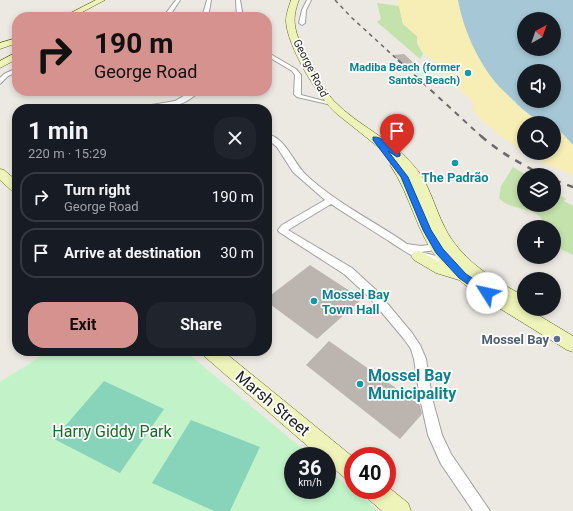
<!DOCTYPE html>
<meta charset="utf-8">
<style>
:root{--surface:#171b24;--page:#20242c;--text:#f1f3f6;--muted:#9ea1a6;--line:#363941;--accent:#d6928f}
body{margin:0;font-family:Roboto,sans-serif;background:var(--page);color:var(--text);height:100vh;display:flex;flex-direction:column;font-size:15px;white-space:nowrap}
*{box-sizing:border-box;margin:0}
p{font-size:13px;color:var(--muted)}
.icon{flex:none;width:22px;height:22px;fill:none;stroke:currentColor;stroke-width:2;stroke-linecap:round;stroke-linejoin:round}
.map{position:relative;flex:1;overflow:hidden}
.details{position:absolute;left:12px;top:104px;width:260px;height:252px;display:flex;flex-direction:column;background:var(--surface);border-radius:16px;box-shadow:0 2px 6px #0003}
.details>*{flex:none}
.banner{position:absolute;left:12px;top:12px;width:260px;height:84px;border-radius:16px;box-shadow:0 2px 6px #0003;background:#d6928f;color:#111;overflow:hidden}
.needle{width:26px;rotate:40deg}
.buttons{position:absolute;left:517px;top:12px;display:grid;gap:8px}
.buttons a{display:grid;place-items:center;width:44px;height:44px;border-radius:50%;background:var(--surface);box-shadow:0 2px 6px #0003;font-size:20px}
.speed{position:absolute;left:284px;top:447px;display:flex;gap:8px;font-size:20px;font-weight:700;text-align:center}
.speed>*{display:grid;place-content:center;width:52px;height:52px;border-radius:50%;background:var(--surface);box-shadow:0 2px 6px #0003;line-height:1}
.speed small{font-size:10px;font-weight:400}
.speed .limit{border:6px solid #d22;background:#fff;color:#111}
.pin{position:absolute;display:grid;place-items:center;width:34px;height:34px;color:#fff;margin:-41px -17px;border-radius:50% 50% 50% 0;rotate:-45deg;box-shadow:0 0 4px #0007}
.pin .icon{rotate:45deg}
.me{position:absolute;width:44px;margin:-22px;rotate:305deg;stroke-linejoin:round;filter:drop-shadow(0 0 3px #0008)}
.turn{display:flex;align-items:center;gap:14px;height:84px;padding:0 16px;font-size:18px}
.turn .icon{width:52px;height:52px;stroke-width:2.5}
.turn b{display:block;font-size:28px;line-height:34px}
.round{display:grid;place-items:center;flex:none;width:42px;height:42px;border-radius:16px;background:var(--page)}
.overview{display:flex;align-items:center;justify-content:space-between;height:68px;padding:0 16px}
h1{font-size:24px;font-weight:700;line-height:30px}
.action{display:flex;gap:8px;margin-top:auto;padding:8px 16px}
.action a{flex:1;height:46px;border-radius:16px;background:var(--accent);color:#111;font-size:16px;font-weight:700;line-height:46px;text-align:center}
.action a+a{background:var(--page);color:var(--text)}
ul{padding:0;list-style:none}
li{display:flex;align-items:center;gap:12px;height:50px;margin:0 8px 6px;padding:0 8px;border:2px solid var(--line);border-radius:16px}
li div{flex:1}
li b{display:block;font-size:15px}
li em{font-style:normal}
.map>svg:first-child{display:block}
.grass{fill:#c4e2ac}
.sand{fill:#f7eeb5}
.park{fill:#c2f3c8}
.pitch{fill:#87d4bb}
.water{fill:#a6c8d6;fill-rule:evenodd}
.building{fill:#bcb5af}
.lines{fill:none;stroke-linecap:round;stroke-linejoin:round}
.street-casing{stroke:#a0a0a0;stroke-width:2}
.secondary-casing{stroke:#58660f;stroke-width:1}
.street{fill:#fff;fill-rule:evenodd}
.secondary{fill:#edf3b9;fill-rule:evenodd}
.rail-far2{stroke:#6a6a6a;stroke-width:1.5;stroke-dasharray:4 4;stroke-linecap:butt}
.rail-far1{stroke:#6a6a6a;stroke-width:2;stroke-dasharray:5.5 5.5;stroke-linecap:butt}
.rail{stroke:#6a6a6a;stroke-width:2.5;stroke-dasharray:7 7;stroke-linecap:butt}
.route{fill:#1a73e8;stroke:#114b97}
.culture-dot{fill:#0f9aa8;stroke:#fff;stroke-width:1.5}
.service-dot{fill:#5c6f8a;stroke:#fff;stroke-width:1.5}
.labels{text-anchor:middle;stroke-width:3.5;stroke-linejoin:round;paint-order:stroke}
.far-culture-label{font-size:11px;font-weight:bold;fill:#0d838f;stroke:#fff;text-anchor:end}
.far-street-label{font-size:11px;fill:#1c1c1c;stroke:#fff}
.culture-label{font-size:13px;font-weight:bold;fill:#0d838f;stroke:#fff}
.service-label{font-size:13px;font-weight:bold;fill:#4e5e75;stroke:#fff;text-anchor:end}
.near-culture-label{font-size:16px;font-weight:bold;fill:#0d838f;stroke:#fff;text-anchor:start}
.near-street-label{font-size:16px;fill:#1c1c1c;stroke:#fff}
.near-park-label{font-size:16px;fill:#156e21;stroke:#fff}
</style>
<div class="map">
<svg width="573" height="511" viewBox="0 0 573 511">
<rect width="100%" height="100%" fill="#ece9e2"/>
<!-- grass -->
<path class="grass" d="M377,3L399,6L403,24L417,36V43L423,54L420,59L377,22L381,19Z
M513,167L527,175H524V205H554V191L566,199L564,201L573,206V255L554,246V227H540L542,219C532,206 510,211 499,198L501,186Z"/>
<!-- sand -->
<path class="sand" d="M400,0H458C466,43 490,81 523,110C529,115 537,119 544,123H524V151C505,140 486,126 472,109L475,105L469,98L444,77L448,70C435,59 417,56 417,36L403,24L399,6L395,5Z
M554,129L562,133L573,145V175L550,166L528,153H554Z"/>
<!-- park -->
<path class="park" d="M49,351H185L311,456H293V490H327V469L378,511H0V382Z"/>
<!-- pitch -->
<path class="pitch" d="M104,381L164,409L120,473L54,439Z
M191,420L260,447L230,511H214L152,483Z"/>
<!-- water -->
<path class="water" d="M458,0H573V145L562,133L554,129V123C537,123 524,111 513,100C507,94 501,89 496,83C477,60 463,28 458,0ZM524,19H554V49H524ZM524,71H554V101H524Z"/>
<!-- building -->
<path class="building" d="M404,54L415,64L404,65L393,55Z
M310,265L362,299L317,339L267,302V298Z
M329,341L420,405L422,414L400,439L306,365Z"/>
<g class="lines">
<!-- street casing -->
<g class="street-casing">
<path id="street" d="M176,0H180L169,17H163Z
M207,0H211L208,17H202Z
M236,0H240L243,17H237Z
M307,0H311L306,10L305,23L302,25L299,23L302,10Z
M267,52L296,69L301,75V95L332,103V105L297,97L294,94L295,75L292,71L267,56Z
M17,68V72L8,76L0,84V78L4,74Z
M192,91H199C184,109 158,109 137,109L140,107L175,101Z
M267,134C287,139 292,161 306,175C336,203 374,221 407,244L421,246L444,243L449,246L444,249L421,252L436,256L455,257L456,259L455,261C425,270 404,250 381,236C364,225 347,215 331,204L288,230L352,268L376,290L412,333L420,345L426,359L432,398L442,435L451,454L490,511H473L441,464L428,435L420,398L414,359L411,349L404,339L368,296L344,274L279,232L278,230L282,225L325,200L293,172L277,147L267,139Z"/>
</g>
<!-- secondary casing -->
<g class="secondary-casing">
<path id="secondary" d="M96,0H105L73,17H63Z
M291,0H299C290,22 296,34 306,55C314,70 322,88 334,101C358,126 392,139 414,166C430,184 434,207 445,228C461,260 494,280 524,296V309H528L573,336V352L567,350L499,308L497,304L499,300L502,299L487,289L486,292L480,294L474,292L459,280L436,273L414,260L411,256L414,252L419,251L440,262C416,233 411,195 390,165L392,162H397L337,114C318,98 287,46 286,21C286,13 289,7 291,0Z
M17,38V43L0,49V43Z
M17,52V59L0,68V61Z
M0,169L4,170L17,181V192L12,191L0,180Z
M201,351H223L353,457V482L345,478L327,463V456H319L204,356Z
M387,486L408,503L411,511H382L367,498L364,490H387Z"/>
</g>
<!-- street -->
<use href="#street" class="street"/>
<!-- secondary -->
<use href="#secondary" class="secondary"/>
<!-- rail-far2 -->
<path class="rail-far2" d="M335,0L351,17L399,61"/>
<!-- rail-far1 -->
<path class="rail-far1" d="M398,60L482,137"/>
<!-- rail -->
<path class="rail" d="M481,136C499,152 521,164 543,175
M554,180L573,187"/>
</g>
<!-- route -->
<path class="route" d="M373,137C383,136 392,147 400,153V156L397,157L388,151L408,177L431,230L443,249L466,274L490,290L492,293L490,295H483L459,278L436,253L423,230L401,177L373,140Z"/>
<!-- markers -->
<g class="culture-dot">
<circle cx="468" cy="73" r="4"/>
<circle cx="455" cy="163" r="4"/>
<circle cx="314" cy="301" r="4"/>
<circle cx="360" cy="384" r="4"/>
</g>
<circle class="service-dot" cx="557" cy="339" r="4"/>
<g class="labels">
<!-- far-culture labels -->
<g class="far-culture-label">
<text x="460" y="71">Madiba Beach (former<tspan x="460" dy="13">Santos Beach)</tspan></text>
</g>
<!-- far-street labels -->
<g class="far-street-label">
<text transform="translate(311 68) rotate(63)" y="4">George Road</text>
</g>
<!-- culture labels -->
<g class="culture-label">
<text x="455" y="182">The Padrão</text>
<text x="322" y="299" text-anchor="start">Mossel Bay<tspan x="322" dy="15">Town Hall</tspan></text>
</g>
<!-- service labels -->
<g class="service-label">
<text x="549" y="344">Mossel Bay</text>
</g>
<!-- near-culture labels -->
<g class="near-culture-label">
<text x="368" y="381">Mossel Bay<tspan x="368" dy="18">Municipality</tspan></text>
</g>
<!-- near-street labels -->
<g class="near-street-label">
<text transform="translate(273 403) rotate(40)" y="6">Marsh Street</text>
</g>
<!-- near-park labels -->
<g class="near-park-label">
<text x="112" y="437">Harry Giddy Park</text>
</g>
</g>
</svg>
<div class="buttons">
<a><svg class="needle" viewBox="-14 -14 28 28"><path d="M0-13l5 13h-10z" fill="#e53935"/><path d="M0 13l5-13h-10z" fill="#9ea1a6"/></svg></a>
<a><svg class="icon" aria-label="sound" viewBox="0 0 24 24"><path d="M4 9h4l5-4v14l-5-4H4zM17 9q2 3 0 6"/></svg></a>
<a><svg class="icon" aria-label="search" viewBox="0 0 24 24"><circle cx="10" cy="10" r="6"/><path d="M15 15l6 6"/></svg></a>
<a><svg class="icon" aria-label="layers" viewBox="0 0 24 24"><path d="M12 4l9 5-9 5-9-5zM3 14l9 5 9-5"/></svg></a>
<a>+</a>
<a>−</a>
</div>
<div class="speed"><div>36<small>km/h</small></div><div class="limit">40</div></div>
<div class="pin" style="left:397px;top:155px;background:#d93025"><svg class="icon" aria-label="arrive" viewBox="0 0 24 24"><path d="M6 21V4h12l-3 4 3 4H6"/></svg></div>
<svg class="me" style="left:487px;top:293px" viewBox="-20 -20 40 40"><circle r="19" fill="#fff"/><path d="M0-13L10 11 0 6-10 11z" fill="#1a73e8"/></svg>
<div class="banner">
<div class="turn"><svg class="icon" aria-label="right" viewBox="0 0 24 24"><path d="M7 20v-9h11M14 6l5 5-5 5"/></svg><div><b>190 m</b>George Road</div></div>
</div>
<section class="details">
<div class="overview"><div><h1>1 min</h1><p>220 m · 15:29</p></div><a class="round"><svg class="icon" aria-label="close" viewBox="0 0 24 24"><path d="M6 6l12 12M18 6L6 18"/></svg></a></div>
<ul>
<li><svg class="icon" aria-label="right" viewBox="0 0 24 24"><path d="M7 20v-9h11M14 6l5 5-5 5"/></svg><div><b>Turn right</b><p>George Road</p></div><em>190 m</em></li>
<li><svg class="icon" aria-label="arrive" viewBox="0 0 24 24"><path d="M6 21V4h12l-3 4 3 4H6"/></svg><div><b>Arrive at destination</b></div><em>30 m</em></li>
</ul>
<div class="action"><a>Exit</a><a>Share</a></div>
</section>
</div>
